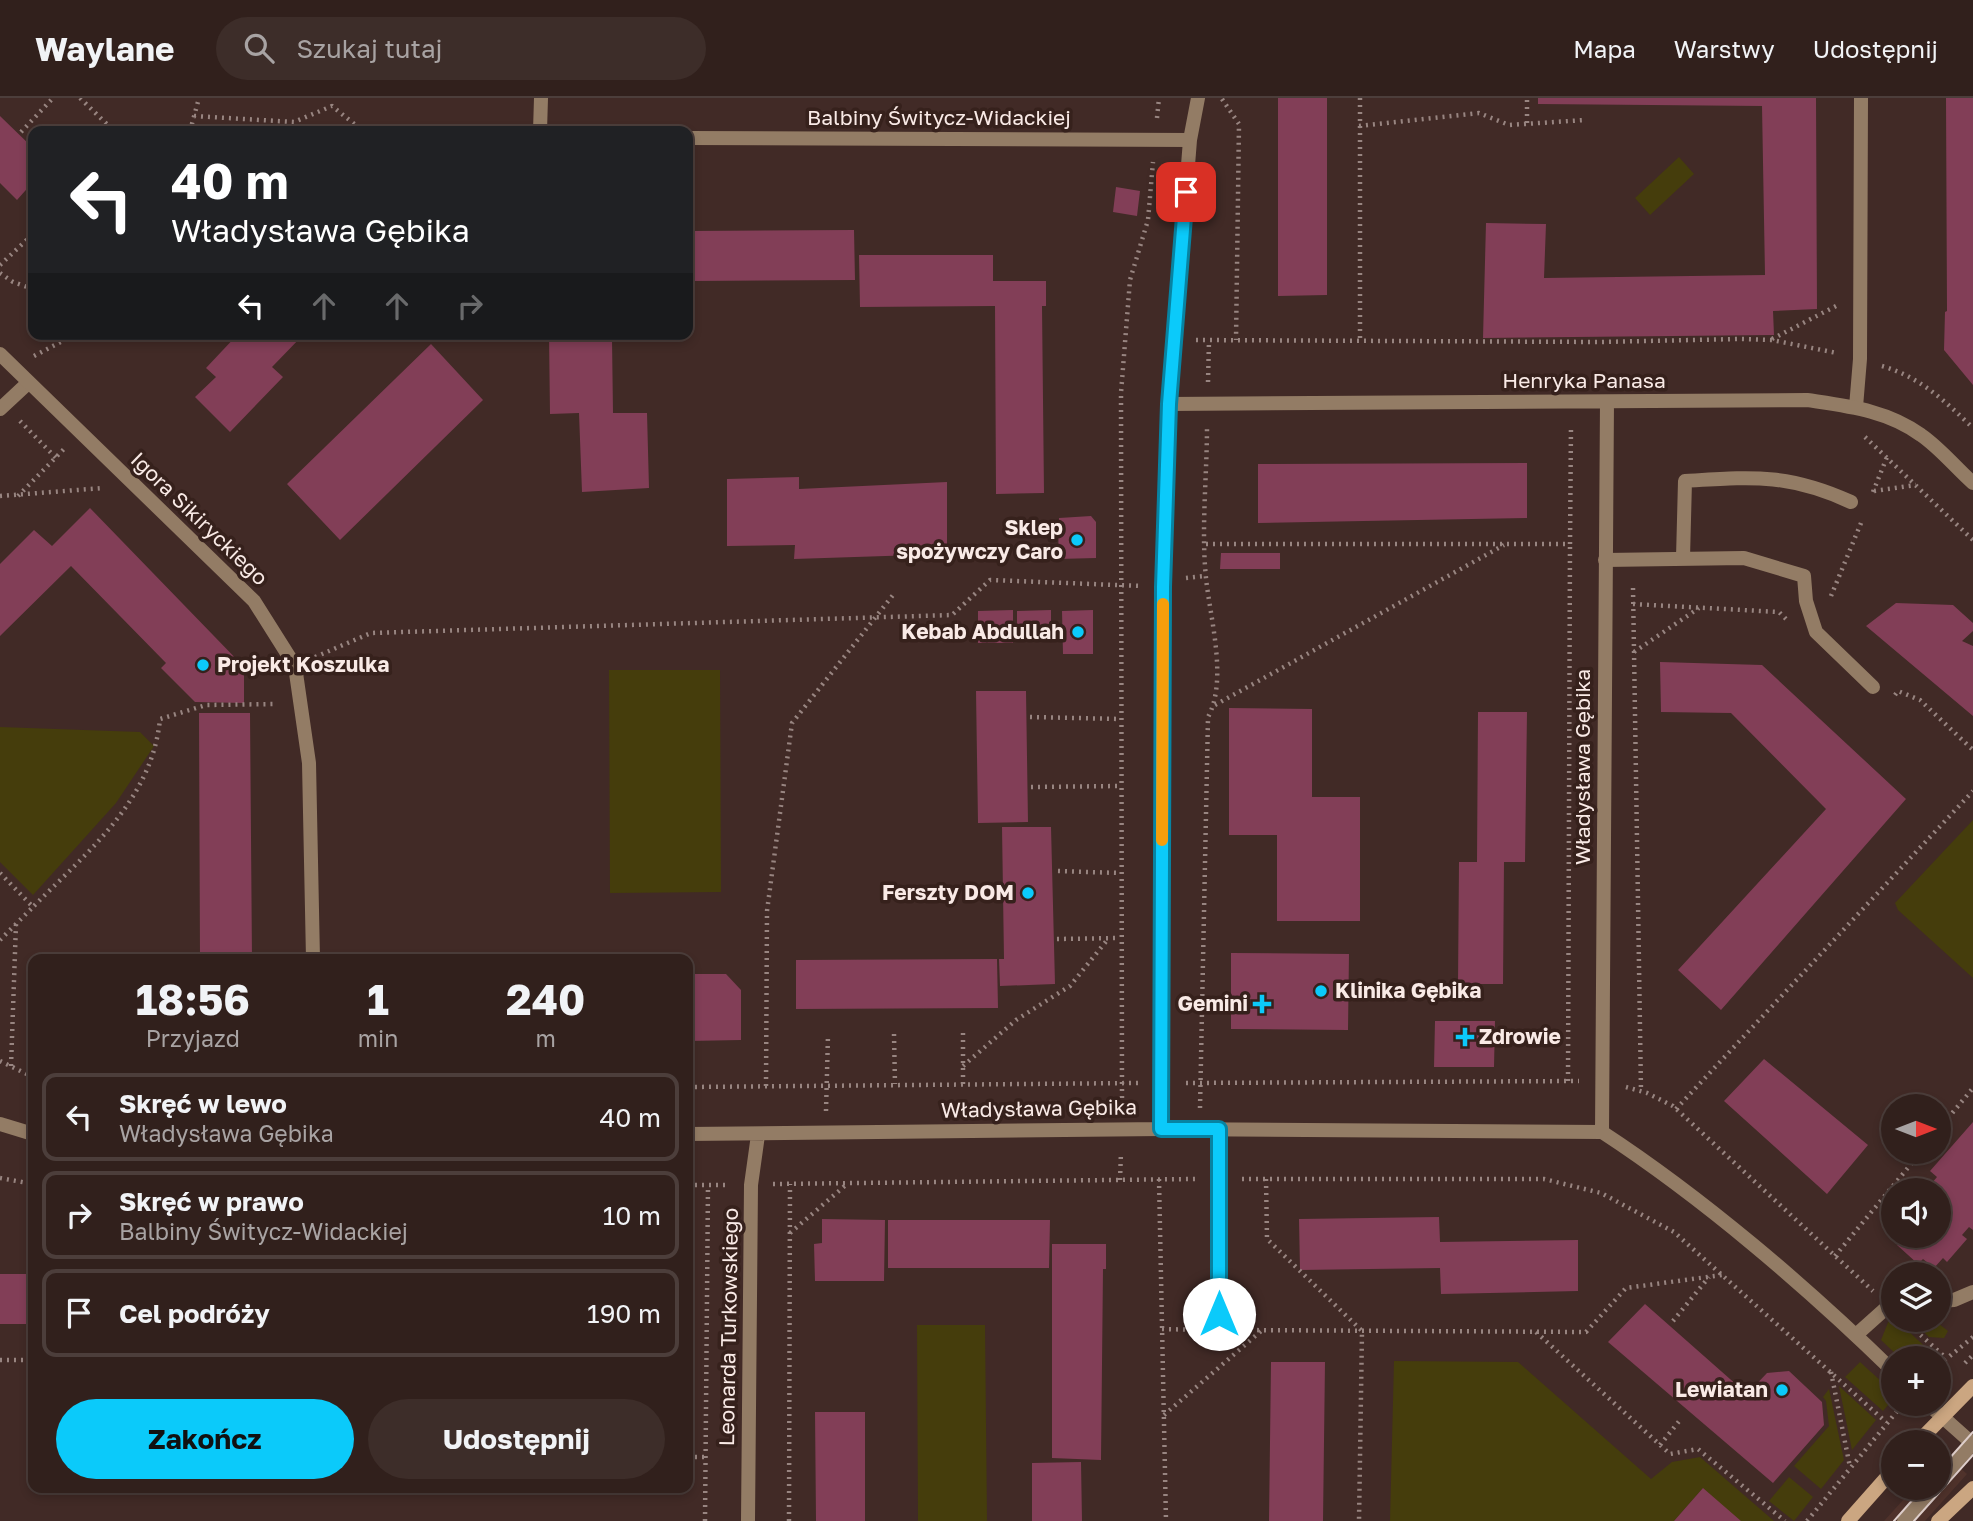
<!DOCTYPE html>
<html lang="pl">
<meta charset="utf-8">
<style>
:root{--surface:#31201c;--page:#3d2d29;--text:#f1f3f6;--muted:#a8a3a3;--line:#4c3e3b;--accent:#0bcafa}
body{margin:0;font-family:"Golos Text",sans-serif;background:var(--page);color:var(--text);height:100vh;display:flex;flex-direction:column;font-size:26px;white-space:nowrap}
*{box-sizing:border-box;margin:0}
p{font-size:23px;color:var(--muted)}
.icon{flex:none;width:38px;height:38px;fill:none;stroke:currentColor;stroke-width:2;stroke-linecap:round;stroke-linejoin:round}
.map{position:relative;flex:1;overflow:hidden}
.drawer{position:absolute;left:28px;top:856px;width:665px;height:539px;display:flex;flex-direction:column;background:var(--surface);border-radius:14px;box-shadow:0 4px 10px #0003,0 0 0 2px var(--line)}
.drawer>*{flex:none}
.top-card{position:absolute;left:28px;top:28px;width:665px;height:214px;border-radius:14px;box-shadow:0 4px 10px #0003,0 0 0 2px var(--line);background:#202124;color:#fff;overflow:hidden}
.needle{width:46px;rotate:90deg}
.controls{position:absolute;left:1881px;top:996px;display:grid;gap:14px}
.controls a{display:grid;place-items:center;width:70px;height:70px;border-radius:50%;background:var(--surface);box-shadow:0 4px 10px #0003,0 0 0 2px var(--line);font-size:35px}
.pin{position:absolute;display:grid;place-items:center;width:60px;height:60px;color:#fff;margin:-30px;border-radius:14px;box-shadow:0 4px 10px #0006}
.me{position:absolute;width:77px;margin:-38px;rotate:0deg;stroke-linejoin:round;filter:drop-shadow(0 0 5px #0008)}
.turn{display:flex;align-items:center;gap:24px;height:147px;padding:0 28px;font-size:32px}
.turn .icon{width:91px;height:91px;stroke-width:2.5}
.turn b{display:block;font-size:49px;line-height:60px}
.lanes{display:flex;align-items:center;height:66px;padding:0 28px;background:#0003;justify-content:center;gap:35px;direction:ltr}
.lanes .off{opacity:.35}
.eta{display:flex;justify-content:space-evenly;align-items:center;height:119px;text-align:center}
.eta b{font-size:42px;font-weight:700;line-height:49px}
.button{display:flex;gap:14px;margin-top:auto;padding:14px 28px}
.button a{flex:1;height:80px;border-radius:42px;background:var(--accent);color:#111;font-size:28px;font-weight:700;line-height:80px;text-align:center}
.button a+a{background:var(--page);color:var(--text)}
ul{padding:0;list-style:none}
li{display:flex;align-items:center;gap:21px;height:88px;margin:0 14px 10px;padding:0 14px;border:4px solid var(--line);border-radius:14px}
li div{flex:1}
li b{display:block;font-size:26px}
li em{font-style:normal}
header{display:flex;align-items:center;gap:42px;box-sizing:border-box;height:98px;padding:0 35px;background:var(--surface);border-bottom:2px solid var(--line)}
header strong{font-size:33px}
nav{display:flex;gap:38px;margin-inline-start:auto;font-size:24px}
.search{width:490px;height:63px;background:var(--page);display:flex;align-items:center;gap:18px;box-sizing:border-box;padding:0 24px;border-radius:38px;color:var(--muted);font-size:26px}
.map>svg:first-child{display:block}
.built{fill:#4f322b}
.green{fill:#453d0c}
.building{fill:#823e57}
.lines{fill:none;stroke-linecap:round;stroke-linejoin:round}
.path{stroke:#988581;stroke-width:4.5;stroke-dasharray:2 5;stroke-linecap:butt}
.lane{stroke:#937c65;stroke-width:14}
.street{stroke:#937c65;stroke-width:14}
.secondary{stroke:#cba681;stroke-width:14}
.tram{stroke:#dececa;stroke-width:2}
.route-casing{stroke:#0783a2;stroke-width:18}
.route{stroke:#0bcafa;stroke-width:12}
.slow{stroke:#f59e0b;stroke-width:12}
.poi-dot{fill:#0bcafa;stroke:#36211c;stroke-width:2.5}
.labels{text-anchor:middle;stroke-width:7;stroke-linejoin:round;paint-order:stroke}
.street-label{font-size:21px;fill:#f9eae6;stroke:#36211c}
.poi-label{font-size:21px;font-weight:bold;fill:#f9eae6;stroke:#36211c;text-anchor:end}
</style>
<header>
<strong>Waylane</strong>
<div class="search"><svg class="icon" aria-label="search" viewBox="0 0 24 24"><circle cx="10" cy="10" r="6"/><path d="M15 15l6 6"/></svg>Szukaj tutaj</div>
<nav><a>Mapa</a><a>Warstwy</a><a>Udostępnij</a></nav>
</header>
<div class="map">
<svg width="1973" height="1423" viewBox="0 0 1973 1423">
<rect width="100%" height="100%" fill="#412a26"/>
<!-- built -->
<path class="built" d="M1940,1352L1967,1376L1925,1423H1884L1914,1390H1939Z"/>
<!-- green -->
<path class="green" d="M1679,59L1694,76L1650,117L1635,100Z
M609,572H720L721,794L610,795Z
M0,629L140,634L154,648L116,705L33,797L0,764Z
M1973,722V880L1898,812L1895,805Z
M1891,1217L1934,1257L1932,1260H1900L1881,1242Z
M1911,1222H1934L1948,1233L1944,1240L1929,1239Z
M917,1227H985L987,1423H918Z
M1394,1263L1518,1264L1651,1381L1672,1364L1700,1359L1774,1423H1739L1703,1390L1674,1423H1390Z
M1860,1264L1893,1294V1301L1883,1313L1845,1279Z
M1839,1288L1876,1322L1852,1352Z
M1829,1291L1844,1362L1821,1391L1794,1368L1829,1328L1826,1303L1823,1299Z
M1789,1379L1813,1399L1794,1423L1769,1403Z"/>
<!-- building -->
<path class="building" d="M1278,0H1327V197L1278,198Z
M1538,0H1816L1817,211L1773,213L1774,237L1483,240L1486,125L1546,126L1544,180L1765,177L1762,8L1538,6Z
M1946,0H1973V287L1944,252L1945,214L1947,213Z
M0,18L33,50V84L17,102L0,85Z
M1116,89L1140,93L1137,118L1113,114Z
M854,132L855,182L690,183V133Z
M859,157H993V183H1046V208H1042L1044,395L996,396L995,208L860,209Z
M238,236H304L272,269L283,279L230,334L195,299L216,279L206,270Z
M549,236H616V241H612L613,315H647L649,390L582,394L579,315L550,316Z
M431,246L483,302L340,442L287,386Z
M1527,365V420L1258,425V366Z
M799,379V391L947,384V456L794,461L795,447L727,448V381Z
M90,410L244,569V605L195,604L161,570L166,565L71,468L0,538V466L34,432L52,448Z
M1091,418L1096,424V460L1058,461L1059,420Z
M1221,455H1280V471H1220Z
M1896,505L1953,507L1973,525V533L1962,543L1973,548V618L1866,528Z
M1013,512V545H978V513Z
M1051,512V543L1017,544V513Z
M1093,512V556H1063L1062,513Z
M1660,564L1762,567L1906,701L1721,912L1678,872L1826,711L1731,615L1661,614Z
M976,593H1026L1028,724L978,725Z
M1229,610L1312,611V699H1360V823H1277V737H1229Z
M1478,614H1527L1525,764H1504L1503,886H1458L1459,764H1477Z
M199,615H250L252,861H200Z
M1002,729H1051L1055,886L1000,888L999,861H1004Z
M1231,855L1349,856L1348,932L1231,931Z
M997,861L998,910L796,911V862Z
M688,876H726L741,892V942L688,943Z
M1435,923H1495L1494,969H1434Z
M1764,961L1868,1047L1827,1096L1724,1003Z
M1973,1024V1132L1969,1129L1962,1137L1967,1141L1947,1164L1943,1160L1934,1170L1923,1161L1918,1166L1897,1147L1901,1142L1896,1138H1939V1092H1926L1937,1079L1930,1073Z
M1439,1119L1440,1144L1578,1142V1193L1441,1196L1440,1170L1300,1172L1299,1121Z
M822,1121L885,1122L884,1183H815L814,1146L822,1145Z
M888,1122H1050L1049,1170H888Z
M1052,1146H1106V1171H1103L1101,1362L1052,1360Z
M0,1176H33V1226H0Z
M1645,1206L1747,1296L1767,1275L1789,1273L1822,1304L1824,1327L1773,1385L1608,1244Z
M1271,1264H1325L1323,1423H1269Z
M815,1314H865V1423H816Z
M1081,1364L1082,1423H1032V1365Z
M1703,1390L1741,1423H1674Z"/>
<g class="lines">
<!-- path -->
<path class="path" d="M80,0L114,33
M1360,0V243
M1222,1L1239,26L1236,242
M194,18L294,24L332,8L363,33
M1157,20L1159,0
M1527,25V0
M1359,28L1479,15L1509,27L1585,22
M190,33L199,0
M21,34L53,0
M0,167L33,136
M0,175L13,184L33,191
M1772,241L1836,208
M1196,242L1600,244L1740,241L1772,242L1837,255
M34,258L76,236
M1882,268C1920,279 1945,303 1973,330
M1208,284L1209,242
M20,323L56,360
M1865,339L1973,442
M1874,393L1916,387
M1873,394L1887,359
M0,398L103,390
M18,398L64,351
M1206,446H1570L1571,327
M1186,480L1205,478
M1633,490L1641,993
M1831,498L1861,425
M1633,506L1779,514L1786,521
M1634,554L1699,510
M315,559L371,535L952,517L990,482L1142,488
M1895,597L1898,593L1920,602L1973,652
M1215,607L1504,447
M1030,619L1121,621
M1031,689L1121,688
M1058,773L1120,775
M0,775L33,809C87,754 152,703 160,621L206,607L276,606
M1057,841L1120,840
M0,842L33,809
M963,935V987
M894,936L895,986
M0,963L33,979
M11,968L16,826
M963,968L1016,922L1070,888L1108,841
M1568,983L1570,446
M1186,985L1579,983
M766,988L767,813L792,625L893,497
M688,989L1138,985
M1626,989L1647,995L1673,1008L1873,1193
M1122,1007L1121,295L1130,182L1148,122L1153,64
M1200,1010L1208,619C1228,582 1210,520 1206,480C1201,431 1207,378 1207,328
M1676,1011L1973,693
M826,1013L828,937
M1939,1031L1973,990
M0,1080L33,1086
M1159,1081L1166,1423
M1242,1081H1544L1601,1095L1674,1134L1886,1324
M1266,1081L1267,1141L1362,1233L1359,1423
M1120,1082L1121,1054
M773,1086L1195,1081
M688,1087H729
M790,1135L847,1086
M1835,1158L1921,1054
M1673,1223L1709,1179
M1905,1223L1946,1260
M1162,1231L1203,1232
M1236,1232L1586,1234L1626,1190L1722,1177
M1536,1234L1670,1356L1698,1351L1785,1423
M0,1262H33
M1965,1265L1973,1257
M1939,1267L1973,1239
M1831,1274L1850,1369
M1164,1317L1261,1233
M1660,1347L1680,1322
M688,1359H706
M705,1423L708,1087
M789,1423L790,1086
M1807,1423L1903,1306"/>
<!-- lane -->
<path class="lane" d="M1856,309L1860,261L1861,0
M0,311L28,285
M1683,460L1685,383C1752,379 1787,375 1851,404
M1605,462L1744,460L1804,478L1806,503L1816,534L1873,589
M1219,1031V1216
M1939,1203L1954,1202L1973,1194
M1856,1237L1894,1203
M1939,1383L1973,1345
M1904,1423L1934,1390"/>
<!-- street -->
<path class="street" d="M540,33L541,0
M688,40L1190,42
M0,256L254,503L295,568L309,665L313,861
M1169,306L1807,302C1847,308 1887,312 1921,337C1940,350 1956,370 1973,385
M0,1026L33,1036
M1162,1031L1163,489L1169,306L1190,42L1198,0
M1602,1034L1607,304
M688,1036L1162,1031L1602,1034C1703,1100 1807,1189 1894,1274
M1928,1306L1973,1346
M748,1423L751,1087L758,1037"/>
<!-- secondary -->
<path class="secondary" d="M1918,1344L1973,1288
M1848,1423L1894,1371
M1938,1423L1973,1390"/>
<!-- tram -->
<path class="tram" d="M1939,1372L1973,1334
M1894,1423L1923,1390
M1914,1423L1973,1357"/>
</g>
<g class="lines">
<!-- route casing -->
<g class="route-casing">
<path id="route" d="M1186,94L1169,306L1163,489L1161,1031H1219V1216"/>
</g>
<!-- route -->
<use href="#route" class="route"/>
<!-- slow -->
<path class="slow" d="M1162,742L1163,506"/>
</g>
<!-- markers -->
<g class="poi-dot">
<circle cx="1077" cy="442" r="7"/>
<circle cx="1078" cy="534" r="7"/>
<circle cx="203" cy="567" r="7"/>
<circle cx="1028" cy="795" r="7"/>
<circle cx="1321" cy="893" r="7"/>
<path d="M1258.5 895.5h7v7h7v7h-7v7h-7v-7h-7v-7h7z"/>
<path d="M1461.5 928.5h7v7h7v7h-7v7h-7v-7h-7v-7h7z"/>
<circle cx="1782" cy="1292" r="7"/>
</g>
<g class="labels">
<!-- street labels -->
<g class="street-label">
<text x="939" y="27">Balbiny Świtycz-Widackiej</text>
<text x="1584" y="290">Henryka Panasa</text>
<text transform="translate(199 421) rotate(44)" y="7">Igora Sikiryckiego</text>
<text transform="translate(1583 669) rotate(-90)" y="7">Władysława Gębika</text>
<text transform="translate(1039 1011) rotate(-1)" y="7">Władysława Gębika</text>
<text transform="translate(729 1229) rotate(-89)" y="7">Leonarda Turkowskiego</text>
</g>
<!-- poi labels -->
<g class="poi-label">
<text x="1063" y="437">Sklep<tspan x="1063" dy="24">spożywczy Caro</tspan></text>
<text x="1064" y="541">Kebab Abdullah</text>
<text x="217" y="574" text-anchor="start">Projekt Koszulka</text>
<text x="1014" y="802">Ferszty DOM</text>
<text x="1335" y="900" text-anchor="start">Klinika Gębika</text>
<text x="1248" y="913">Gemini</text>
<text x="1479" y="946" text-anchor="start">Zdrowie</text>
<text x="1768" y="1299">Lewiatan</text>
</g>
</g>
</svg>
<div class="controls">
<a><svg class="needle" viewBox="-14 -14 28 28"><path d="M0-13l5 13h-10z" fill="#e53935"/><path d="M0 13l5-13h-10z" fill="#a8a3a3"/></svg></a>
<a><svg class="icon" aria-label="sound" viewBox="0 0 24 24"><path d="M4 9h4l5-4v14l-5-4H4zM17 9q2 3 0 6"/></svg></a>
<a><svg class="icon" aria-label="layers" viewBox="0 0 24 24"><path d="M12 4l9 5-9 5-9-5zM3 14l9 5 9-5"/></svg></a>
<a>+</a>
<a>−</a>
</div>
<div class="pin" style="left:1186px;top:94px;background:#d93025"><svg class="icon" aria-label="arrive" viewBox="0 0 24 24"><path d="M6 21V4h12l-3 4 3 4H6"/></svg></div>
<svg class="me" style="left:1219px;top:1216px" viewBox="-20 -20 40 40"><circle r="19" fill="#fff"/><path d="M0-13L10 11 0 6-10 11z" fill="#0bcafa"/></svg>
<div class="top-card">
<div class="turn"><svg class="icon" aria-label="left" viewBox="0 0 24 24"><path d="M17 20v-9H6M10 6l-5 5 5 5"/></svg><div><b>40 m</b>Władysława Gębika</div></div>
<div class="lanes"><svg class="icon" aria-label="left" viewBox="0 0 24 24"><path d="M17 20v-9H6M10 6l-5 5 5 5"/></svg><svg class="icon off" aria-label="ahead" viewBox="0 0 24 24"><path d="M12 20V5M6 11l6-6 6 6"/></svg><svg class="icon off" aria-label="ahead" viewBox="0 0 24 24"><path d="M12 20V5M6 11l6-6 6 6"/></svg><svg class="icon off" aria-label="right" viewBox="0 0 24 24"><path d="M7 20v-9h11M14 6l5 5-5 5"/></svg></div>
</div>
<section class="drawer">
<div class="eta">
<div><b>18:56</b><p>Przyjazd</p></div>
<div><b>1</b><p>min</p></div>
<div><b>240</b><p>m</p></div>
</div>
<ul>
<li><svg class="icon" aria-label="left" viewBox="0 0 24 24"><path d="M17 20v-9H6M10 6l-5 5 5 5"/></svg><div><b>Skręć w lewo</b><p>Władysława Gębika</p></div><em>40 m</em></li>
<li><svg class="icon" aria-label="right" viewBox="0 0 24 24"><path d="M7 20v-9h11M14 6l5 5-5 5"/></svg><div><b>Skręć w prawo</b><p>Balbiny Świtycz-Widackiej</p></div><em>10 m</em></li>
<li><svg class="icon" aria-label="arrive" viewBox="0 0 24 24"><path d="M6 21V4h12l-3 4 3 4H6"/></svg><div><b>Cel podróży</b></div><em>190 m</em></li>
</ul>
<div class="button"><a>Zakończ</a><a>Udostępnij</a></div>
</section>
</div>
